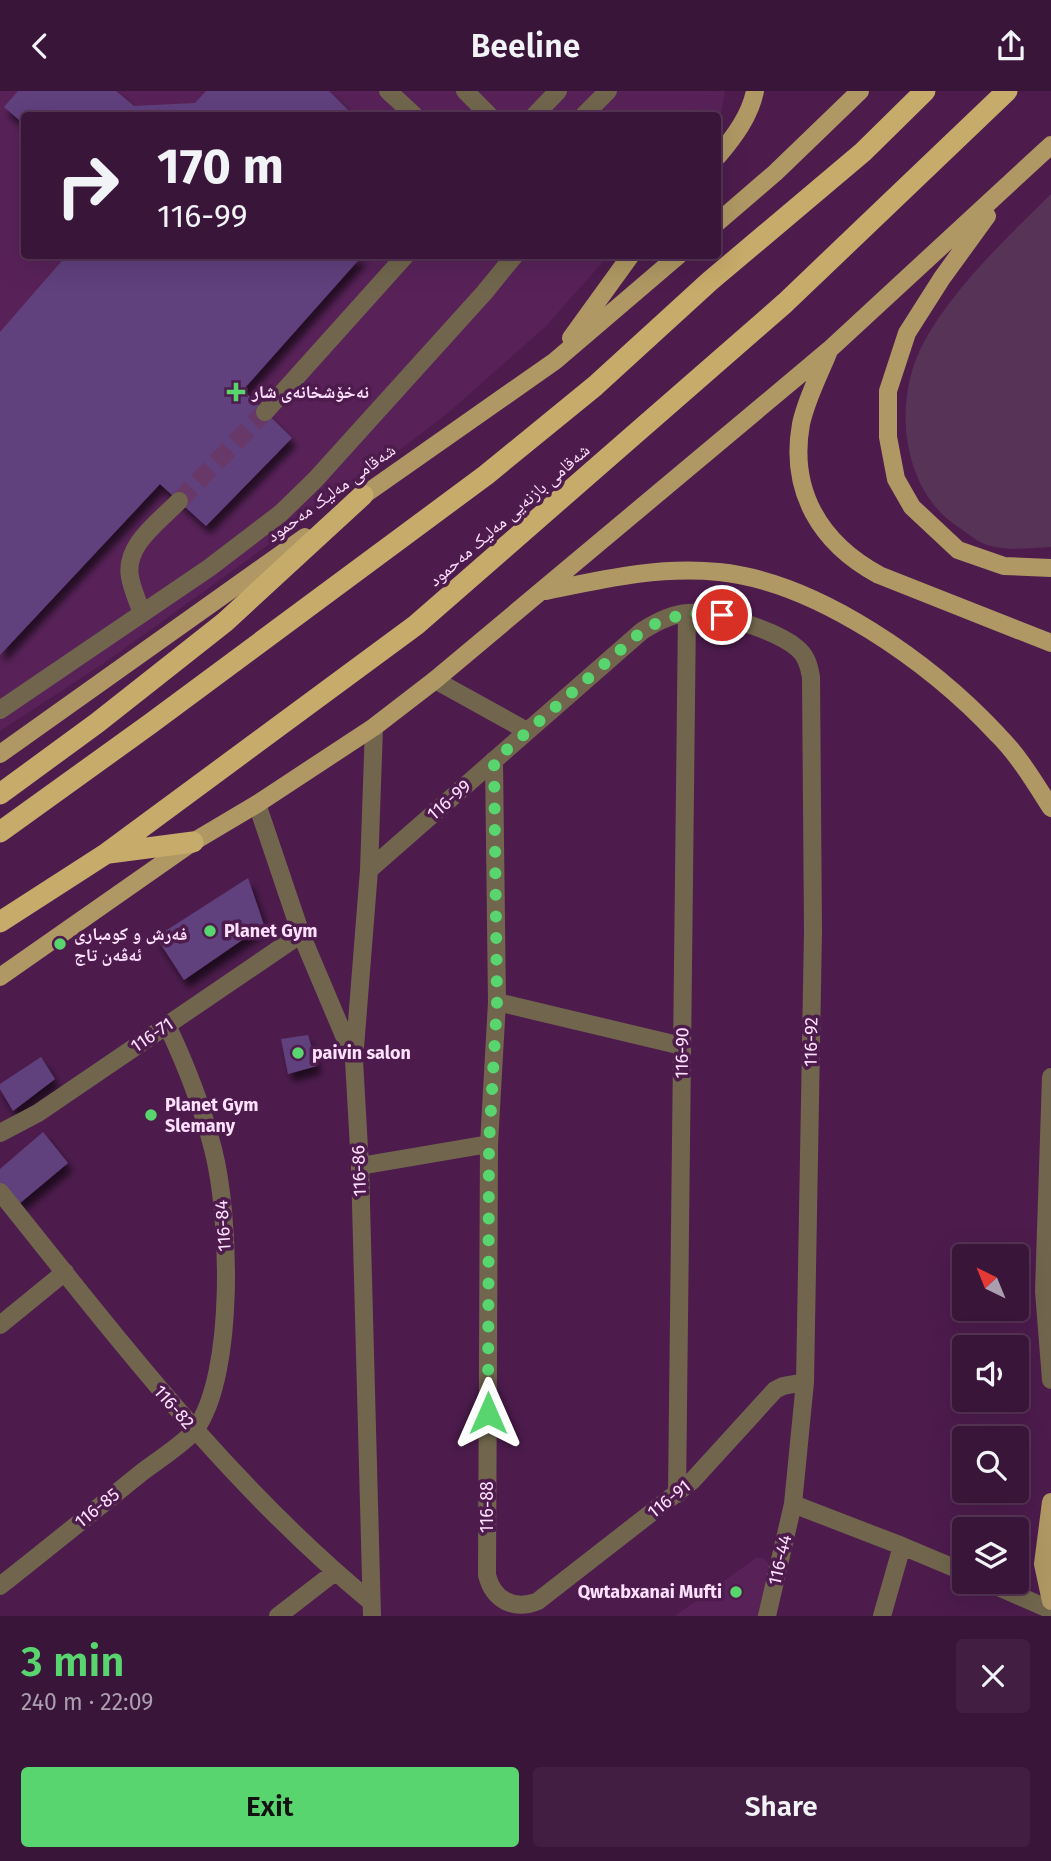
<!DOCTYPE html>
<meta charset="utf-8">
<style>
:root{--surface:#3a153a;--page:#411e42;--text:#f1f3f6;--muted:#ab9faf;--line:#543454;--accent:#59d56f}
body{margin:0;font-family:"Fira Sans","Noto Naskh Arabic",sans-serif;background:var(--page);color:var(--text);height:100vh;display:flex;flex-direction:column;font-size:26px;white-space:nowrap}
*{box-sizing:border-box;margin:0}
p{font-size:23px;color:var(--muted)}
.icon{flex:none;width:38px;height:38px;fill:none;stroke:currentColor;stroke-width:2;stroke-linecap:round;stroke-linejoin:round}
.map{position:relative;height:1525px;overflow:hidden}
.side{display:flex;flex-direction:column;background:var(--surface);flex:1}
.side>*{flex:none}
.guide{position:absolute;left:21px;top:21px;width:700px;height:147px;border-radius:7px;box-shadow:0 7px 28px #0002,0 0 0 2px var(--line);background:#3a153a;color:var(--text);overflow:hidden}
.needle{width:46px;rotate:317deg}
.tools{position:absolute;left:952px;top:1153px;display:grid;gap:14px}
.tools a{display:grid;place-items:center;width:77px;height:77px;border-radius:7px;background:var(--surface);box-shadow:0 7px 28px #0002,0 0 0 2px var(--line);font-size:35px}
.pin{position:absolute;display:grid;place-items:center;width:60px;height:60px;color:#fff;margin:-30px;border:4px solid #fff;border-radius:50%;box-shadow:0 2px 7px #0007}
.me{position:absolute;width:77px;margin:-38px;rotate:0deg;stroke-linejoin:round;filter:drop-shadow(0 0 5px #0008)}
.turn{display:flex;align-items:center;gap:24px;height:147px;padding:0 21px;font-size:32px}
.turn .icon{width:91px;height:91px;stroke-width:2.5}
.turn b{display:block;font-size:49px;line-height:60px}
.round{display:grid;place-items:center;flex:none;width:74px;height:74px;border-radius:7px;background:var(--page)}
.headline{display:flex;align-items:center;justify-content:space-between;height:119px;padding:0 21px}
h1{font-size:42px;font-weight:600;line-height:52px;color:var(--accent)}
.primary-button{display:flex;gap:14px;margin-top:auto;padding:14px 21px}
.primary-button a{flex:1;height:80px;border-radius:7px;background:var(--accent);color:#111;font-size:28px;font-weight:600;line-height:80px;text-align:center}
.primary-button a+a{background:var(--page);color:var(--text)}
header{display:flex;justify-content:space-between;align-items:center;height:91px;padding:0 21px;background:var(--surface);font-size:32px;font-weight:600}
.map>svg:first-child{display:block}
.built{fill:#582259}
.green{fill:#583358}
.building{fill:#61417d;filter:url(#shadow)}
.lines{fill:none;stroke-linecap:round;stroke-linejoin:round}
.minor-tunnel{stroke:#683968;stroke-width:18;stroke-dasharray:18 9;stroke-linecap:butt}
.minor{stroke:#71664d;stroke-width:18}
.major{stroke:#af9863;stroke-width:18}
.highway{stroke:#c7ab6a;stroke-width:21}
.route{stroke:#59d56f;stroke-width:12;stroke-dasharray:0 21.6}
.poi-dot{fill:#59d56f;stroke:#4d1c4d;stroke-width:2.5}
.labels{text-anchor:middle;stroke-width:7;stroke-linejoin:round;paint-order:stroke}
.poi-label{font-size:18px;font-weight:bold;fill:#ffe0fe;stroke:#4d1c4d;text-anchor:start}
.street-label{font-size:18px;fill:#ffe0fe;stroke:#4d1c4d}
</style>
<header><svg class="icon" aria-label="back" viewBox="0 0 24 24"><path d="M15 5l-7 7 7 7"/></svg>Beeline<svg class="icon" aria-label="share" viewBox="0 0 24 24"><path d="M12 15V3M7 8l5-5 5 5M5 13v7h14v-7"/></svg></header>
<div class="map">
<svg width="1051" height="1525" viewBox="0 0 1051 1525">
<defs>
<filter id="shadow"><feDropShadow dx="4.5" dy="8" stdDeviation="3.5" flood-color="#0009"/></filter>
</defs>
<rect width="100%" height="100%" fill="#4d1c4d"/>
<!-- built -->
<path class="built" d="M0,0H725L718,39V24H24V164L608,165L545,236L449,321L393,364L107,570L0,640Z
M756,1467H763L771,1475L758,1525H675Z"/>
<!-- green -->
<path class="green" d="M1051,103V456C1029,457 1002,461 982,452C976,449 970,444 964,440C957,435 949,430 943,424C899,380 895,302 925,249C956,194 1006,148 1051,103Z"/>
<!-- building -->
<path class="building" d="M18,0H116L134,15L195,12L206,0H329L353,24H24V33L4,16Z
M67,164H363L243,299L292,347L206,435L160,393L0,564V241Z
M248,787L264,834L184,889L156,846Z
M308,944L317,975L288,983L281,948Z
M41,966L55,988L13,1020L0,998V993Z
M43,1041L68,1072L19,1113L0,1093V1078Z"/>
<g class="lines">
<!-- minor-tunnel -->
<path class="minor-tunnel" d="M179,410L265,321"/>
<!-- minor -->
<path class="minor" d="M388,0L414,24
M465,0L489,24
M535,24L558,0
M584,24L608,0
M265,321L406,164
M142,522C138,511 132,498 130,486C124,454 160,430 179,410
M435,589L527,640
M0,619L209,477L281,422L315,389L484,202L515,164
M494,669L497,911L489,1053L487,1484C493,1509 514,1520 538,1510L692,1390L775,1299L783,1295L805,1291
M257,713L301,843L353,966
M369,779L642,540C656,531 671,523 688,522C714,519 777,540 797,557C806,564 809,574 811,586L813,840L805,1291L793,1413L767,1525
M497,911L682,955
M1051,986L1044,1200L1051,1289
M0,1042L38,1022L301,843
M360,1075L489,1053
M0,1101C116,1245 227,1392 370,1510
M0,1234L65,1181
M677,1403L687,522
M793,1413L902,1455L964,1481
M987,1491L1051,1519
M0,1495C47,1458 94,1420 141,1382C155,1371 185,1352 195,1339C236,1283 230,1123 213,1058C202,1015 186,974 167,934
M278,1525L335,1481
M372,1525L360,1075L354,969L369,779L374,636
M882,1525L902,1455"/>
<!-- major -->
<path class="major" d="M718,65C734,46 750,25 755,0
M987,125L942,187L907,242L888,300V346L896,388L912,416L958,459L1004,475L1051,477
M718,131L775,82L860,0
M571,247L631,164
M828,262C819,284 806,309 801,333C789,400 820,452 879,484L1051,552
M354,411L555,270L679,164
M546,500C604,488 659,475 719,481C818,491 932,573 998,644C1019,665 1035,692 1051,717
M0,663L305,446
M0,886L193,751L257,713L374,636L435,589L829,259L1051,54
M1051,1411L1043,1473L1051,1510"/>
<!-- highway -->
<path class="highway" d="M0,703L97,632L225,531L363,404
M0,741L150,633L486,384L595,295L710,190L863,61L925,0
M109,762L193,751
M0,831L107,762L416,534L785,212L1007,0"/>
</g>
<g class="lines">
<!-- route -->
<path class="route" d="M488,1322L489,1053L497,911L494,670L642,540C668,524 692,520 722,524"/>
</g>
<!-- markers -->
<g class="poi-dot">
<path d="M232.5 290.5h7v7h7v7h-7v7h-7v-7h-7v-7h7z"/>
<circle cx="210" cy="840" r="7"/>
<circle cx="60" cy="853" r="7"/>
<circle cx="298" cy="962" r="7"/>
<circle cx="151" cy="1024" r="7"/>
<circle cx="736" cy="1501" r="7"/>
</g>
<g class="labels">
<!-- poi labels -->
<g class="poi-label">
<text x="252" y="307">نەخۆشخانەی شار</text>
<text x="224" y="846">Planet Gym</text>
<text x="74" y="849">فەرش و کومباری<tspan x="74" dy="21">ئەڤەن تاج</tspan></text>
<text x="312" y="968">paivin salon</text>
<text x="165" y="1020">Planet Gym<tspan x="165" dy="21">Slemany</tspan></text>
<text x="722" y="1507" text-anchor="end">Qwtabxanai Mufti</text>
</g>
<!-- street labels -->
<g class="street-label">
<text transform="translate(331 402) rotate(-36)" y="6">شەقامی مەلیک مەحمود</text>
<text transform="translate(509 424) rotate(-41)" y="6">شەقامی بازنەیی مەلیک مەحمود</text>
<text transform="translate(449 709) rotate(-41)" y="6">116-99</text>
<text transform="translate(152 944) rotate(-34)" y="6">116-71</text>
<text transform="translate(811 951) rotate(-89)" y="6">116-92</text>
<text transform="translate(682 962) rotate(-89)" y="6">116-90</text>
<text transform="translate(359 1080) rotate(-92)" y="6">116-86</text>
<text transform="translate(223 1135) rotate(-94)" y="6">116-84</text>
<text transform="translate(174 1316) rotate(49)" y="6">116-82</text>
<text transform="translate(669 1408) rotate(-39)" y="6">116-91</text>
<text transform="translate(487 1416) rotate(-90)" y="6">116-88</text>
<text transform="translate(97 1417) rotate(-39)" y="6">116-85</text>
<text transform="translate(780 1469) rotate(-77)" y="6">116-44</text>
</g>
</g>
</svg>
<div class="tools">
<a><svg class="needle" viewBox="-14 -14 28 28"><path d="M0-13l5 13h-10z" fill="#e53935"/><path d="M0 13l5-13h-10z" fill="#ab9faf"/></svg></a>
<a><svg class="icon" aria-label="sound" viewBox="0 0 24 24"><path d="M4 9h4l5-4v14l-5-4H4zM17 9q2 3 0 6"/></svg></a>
<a><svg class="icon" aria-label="search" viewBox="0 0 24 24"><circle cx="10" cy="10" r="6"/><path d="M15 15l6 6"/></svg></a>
<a><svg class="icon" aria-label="layers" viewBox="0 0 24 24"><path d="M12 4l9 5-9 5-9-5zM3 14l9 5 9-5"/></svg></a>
</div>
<div class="pin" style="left:722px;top:524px;background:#d93025"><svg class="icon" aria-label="arrive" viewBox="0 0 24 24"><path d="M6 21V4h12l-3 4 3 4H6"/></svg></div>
<svg class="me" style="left:488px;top:1322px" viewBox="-20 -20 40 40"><path d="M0-17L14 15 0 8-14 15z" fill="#59d56f" stroke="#fff" stroke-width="4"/></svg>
<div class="guide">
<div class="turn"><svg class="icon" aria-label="right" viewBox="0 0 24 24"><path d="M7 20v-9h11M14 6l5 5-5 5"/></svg><div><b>170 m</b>116-99</div></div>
</div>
</div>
<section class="side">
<div class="headline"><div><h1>3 min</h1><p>240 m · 22:09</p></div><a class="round"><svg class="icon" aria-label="close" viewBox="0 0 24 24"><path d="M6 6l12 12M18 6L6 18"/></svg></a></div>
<div class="primary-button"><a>Exit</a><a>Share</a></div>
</section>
